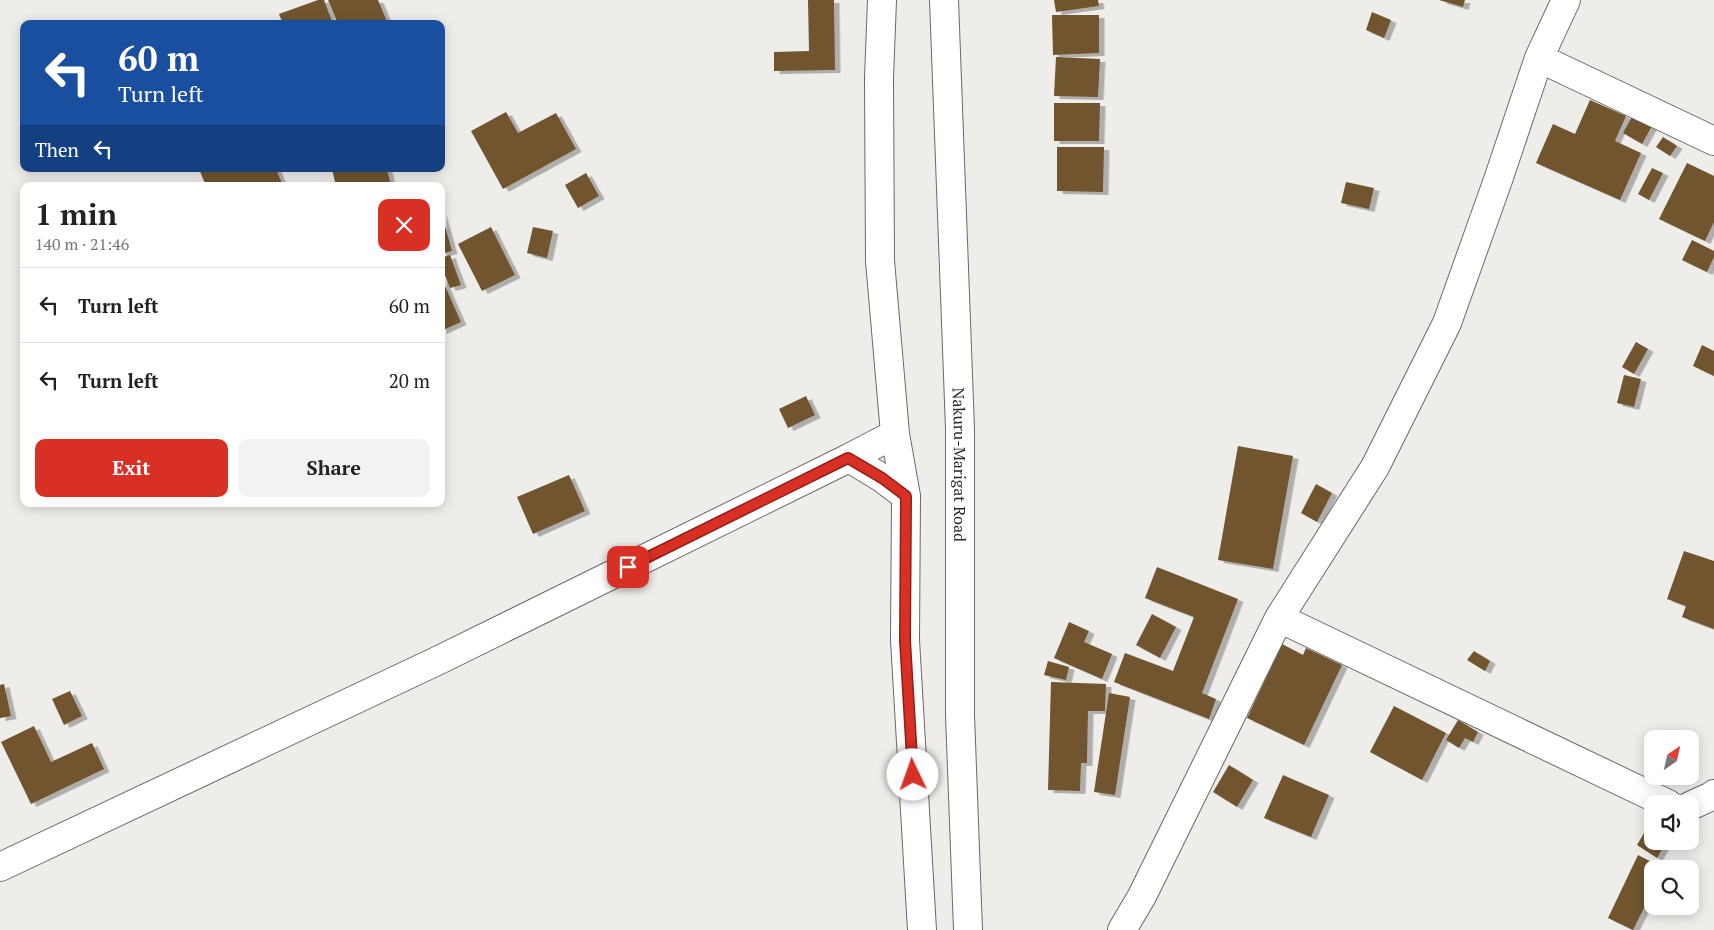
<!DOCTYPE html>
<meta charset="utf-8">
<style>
:root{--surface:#fff;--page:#f2f2f2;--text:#222;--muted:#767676;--line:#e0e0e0;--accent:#d93025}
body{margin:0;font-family:"PT Serif",serif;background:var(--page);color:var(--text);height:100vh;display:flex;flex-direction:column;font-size:19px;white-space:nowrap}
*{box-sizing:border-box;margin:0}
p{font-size:16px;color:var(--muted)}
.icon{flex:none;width:28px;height:28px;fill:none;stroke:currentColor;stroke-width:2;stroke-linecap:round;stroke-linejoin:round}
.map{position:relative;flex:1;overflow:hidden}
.details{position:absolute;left:20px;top:182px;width:425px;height:325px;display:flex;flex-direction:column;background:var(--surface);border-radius:10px;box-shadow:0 2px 12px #0003}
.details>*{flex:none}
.hud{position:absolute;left:20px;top:20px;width:425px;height:152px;border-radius:10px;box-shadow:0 2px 12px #0003;background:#1a4fa0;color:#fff;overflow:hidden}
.needle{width:32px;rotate:34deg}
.buttons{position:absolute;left:1644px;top:730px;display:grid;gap:10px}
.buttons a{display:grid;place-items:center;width:55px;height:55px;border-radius:10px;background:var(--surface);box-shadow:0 2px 12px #0003;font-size:25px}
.pin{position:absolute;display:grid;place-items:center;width:42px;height:42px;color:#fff;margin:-21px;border-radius:10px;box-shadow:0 2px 8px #0006}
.me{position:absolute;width:55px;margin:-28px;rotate:357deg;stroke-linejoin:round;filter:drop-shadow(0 0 4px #0008)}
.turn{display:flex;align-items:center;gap:18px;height:105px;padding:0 15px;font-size:22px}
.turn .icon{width:65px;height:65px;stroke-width:2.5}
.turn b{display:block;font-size:35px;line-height:42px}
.then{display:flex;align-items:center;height:48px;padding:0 15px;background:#0003;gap:10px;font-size:19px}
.round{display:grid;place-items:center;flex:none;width:52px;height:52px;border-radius:10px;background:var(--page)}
.overview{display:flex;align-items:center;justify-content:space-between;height:85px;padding:0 15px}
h1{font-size:30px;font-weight:600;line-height:38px}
.primary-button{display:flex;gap:10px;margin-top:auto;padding:10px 15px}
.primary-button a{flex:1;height:58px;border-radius:10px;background:var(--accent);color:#fff;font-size:20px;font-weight:600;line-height:58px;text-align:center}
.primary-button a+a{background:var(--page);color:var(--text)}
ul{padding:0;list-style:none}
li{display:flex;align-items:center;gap:15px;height:75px;padding:0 15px;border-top:1px solid var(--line)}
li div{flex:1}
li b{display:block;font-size:19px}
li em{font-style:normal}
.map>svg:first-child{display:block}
.building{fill:#6f542f;filter:url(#shadow)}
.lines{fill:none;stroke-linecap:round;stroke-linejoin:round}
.minor-casing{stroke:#6b6966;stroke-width:30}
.primary-casing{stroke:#6b6966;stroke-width:30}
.minor{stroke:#fff;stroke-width:28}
.primary{stroke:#fff;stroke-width:28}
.route-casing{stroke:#8d1f18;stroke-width:12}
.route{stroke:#d93025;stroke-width:9}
.labels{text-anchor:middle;stroke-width:5;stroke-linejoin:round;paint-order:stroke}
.street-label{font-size:16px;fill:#292927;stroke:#fdfbf8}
</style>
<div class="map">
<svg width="1714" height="930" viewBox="0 0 1714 930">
<defs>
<filter id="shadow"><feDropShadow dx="5.5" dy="3" stdDeviation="0" flood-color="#0004"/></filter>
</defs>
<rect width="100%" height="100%" fill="#efedea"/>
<!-- building -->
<path class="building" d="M318,0H324L333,24H283L279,14Z
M328,0H378L388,24H338Z
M808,0H834L835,70L774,71V52L809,51Z
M1054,0H1098L1099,6L1056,12Z
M1439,0H1465L1463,7Z
M1372,12L1391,20L1384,38L1366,30Z
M1052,15H1099V53L1053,55Z
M1056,57L1100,59L1098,97L1054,96Z
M1590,100L1626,116L1615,141L1641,153L1620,200L1536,163L1553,124L1575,134Z
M1054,103H1100L1099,141H1054Z
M506,112L518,133L556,113L576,149L503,189L471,131Z
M1634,113L1653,124L1642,144L1623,133Z
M1663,137L1677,146L1670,156L1656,147Z
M1057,147H1104L1103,192L1057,191Z
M1687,163L1714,176V222L1705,241L1659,219Z
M1652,168L1663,173L1649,200L1638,194Z
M199,169H276L283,186H206Z
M332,169H387L391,186H336Z
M586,173L599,196L578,208L565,185Z
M1346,182L1374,188L1369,209L1341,203Z
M441,212L452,251L441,254Z
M491,227L515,275L482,291L458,244Z
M533,227L553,231L547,258L527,253Z
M1692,240L1714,251V257L1707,272L1682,260Z
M450,255L461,285L450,288L441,265V258Z
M441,277L461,322L441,331Z
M1636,342L1648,349L1634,374L1622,367Z
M1702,345L1714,351V376L1693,366Z
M1624,375L1641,379L1634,407L1617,403Z
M806,396L815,415L788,428L779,409Z
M1238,446L1293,456L1273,569L1218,560Z
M569,475L585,511L533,534L517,497Z
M1316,484L1332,493L1317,522L1301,513Z
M1684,551L1714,561V629L1682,617L1686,606L1667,599Z
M1157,567L1238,599L1202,693L1216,699L1209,719L1114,682L1125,653L1173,671L1194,617L1145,598Z
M1152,614L1176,627L1160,658L1136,645Z
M1069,622L1089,631L1084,642L1112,654L1102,679L1054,658Z
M1282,644L1303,655L1306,648L1342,665L1304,745L1247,718Z
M1474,651L1490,661L1485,671L1467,660Z
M1048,661L1069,667L1066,680L1044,675Z
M1051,682L1106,684L1105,711H1088L1087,763H1081L1080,791L1048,790Z
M4,684L11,716L0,718V685Z
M70,691L82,716L64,725L52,699Z
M1109,693L1130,697L1115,795L1094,792Z
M1394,706L1446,733L1422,780L1370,752Z
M1458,720L1478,732L1473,742L1465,738L1459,748L1446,740Z
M34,726L51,762L92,743L104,769L31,804L1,742Z
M1229,765L1253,780L1237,807L1213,792Z
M1283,775L1329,795L1311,837L1264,818Z
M1651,821L1652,822V841H1667L1657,858L1637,845Z
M1638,855L1665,869H1652V892L1633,930L1608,918Z"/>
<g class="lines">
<!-- minor casing -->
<g class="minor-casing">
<path id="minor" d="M882,0L879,78L880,261L895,434L906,496L905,640L922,930
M1539,58L1714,141
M849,458L895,434
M1279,618L1668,804
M1690,806L1712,796L1714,794
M0,867L437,661L849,458L882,478L906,496
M1122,930L1142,896L1279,618L1375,467L1447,323L1498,180L1539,58L1566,0"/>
</g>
<!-- primary casing -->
<g class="primary-casing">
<g id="primary">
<path id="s1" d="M944,0L960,429V715L968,930"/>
</g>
</g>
<!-- minor -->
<use href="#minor" class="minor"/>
<!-- primary -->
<use href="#primary" class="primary"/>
</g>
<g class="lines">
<!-- route casing -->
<g class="route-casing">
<path id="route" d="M628,567L848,458L882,478L906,496L905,640L913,775"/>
</g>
<!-- route -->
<use href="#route" class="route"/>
</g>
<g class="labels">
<!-- street labels -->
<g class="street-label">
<text dy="6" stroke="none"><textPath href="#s1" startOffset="465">Nakuru-Marigat Road</textPath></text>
</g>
</g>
</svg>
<div class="buttons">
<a><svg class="needle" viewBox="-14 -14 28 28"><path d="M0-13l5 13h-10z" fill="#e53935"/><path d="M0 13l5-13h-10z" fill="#767676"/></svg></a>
<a><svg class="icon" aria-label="sound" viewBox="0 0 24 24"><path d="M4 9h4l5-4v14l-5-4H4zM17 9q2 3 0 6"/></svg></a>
<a><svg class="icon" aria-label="search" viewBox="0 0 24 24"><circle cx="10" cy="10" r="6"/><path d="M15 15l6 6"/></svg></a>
</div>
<div class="pin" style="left:628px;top:567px;background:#d93025"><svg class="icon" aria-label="arrive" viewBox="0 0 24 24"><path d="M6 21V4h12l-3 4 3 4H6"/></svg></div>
<svg class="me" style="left:913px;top:775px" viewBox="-20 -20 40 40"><circle r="19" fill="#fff"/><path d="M0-13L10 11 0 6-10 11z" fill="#d93025"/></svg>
<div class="hud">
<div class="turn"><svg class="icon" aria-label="left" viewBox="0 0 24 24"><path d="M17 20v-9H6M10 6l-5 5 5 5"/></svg><div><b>60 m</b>Turn left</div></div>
<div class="then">Then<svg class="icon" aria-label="left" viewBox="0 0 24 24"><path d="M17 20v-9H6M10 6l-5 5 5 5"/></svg></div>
</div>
<section class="details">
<div class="overview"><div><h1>1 min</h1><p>140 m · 21:46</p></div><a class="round" style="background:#d93025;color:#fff"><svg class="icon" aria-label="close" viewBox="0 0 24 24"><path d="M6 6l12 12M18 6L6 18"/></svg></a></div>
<ul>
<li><svg class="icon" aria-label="left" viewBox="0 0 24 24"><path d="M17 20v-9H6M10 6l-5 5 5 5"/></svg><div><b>Turn left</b></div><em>60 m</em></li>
<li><svg class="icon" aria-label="left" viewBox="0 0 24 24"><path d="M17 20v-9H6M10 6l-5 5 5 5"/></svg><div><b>Turn left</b></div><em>20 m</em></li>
</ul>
<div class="primary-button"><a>Exit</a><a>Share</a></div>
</section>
</div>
